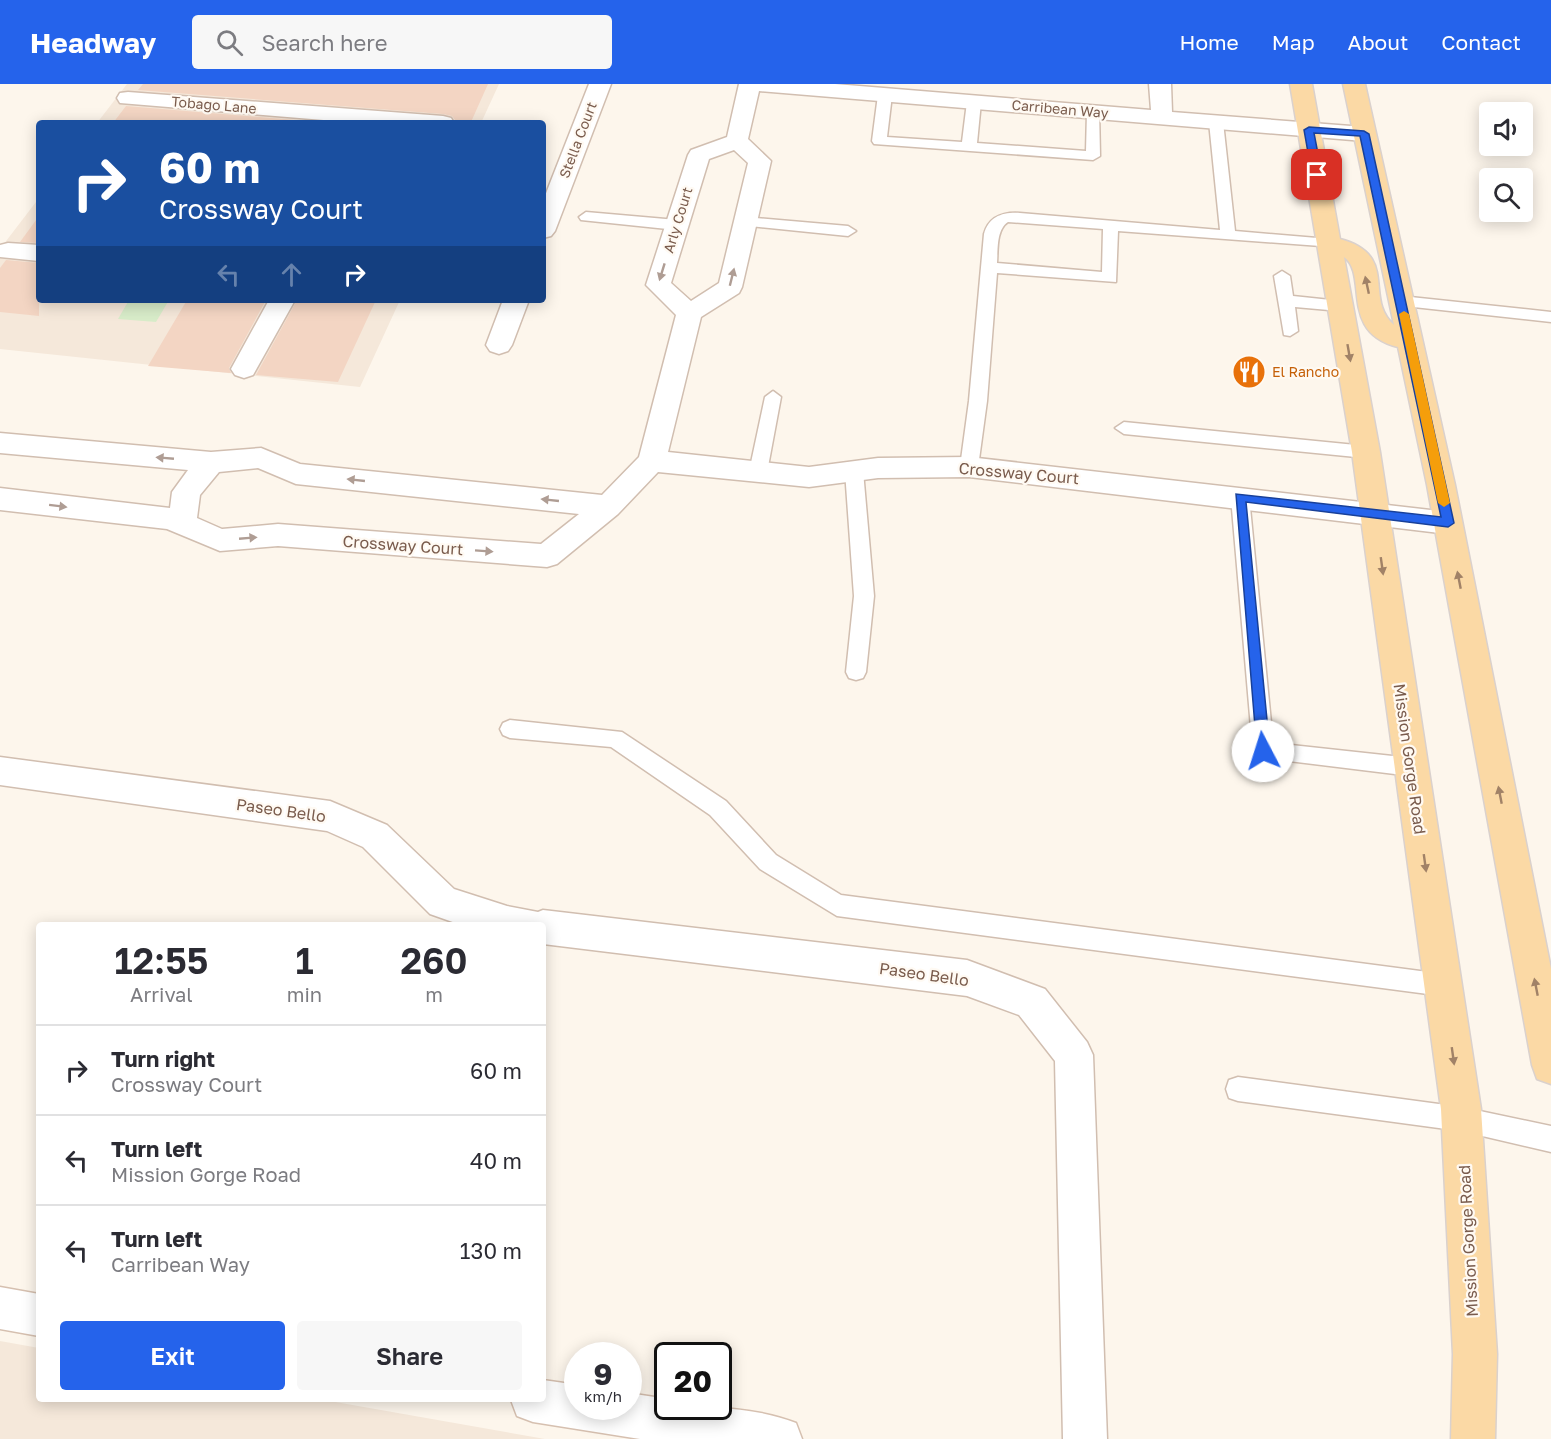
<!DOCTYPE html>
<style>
:root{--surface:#fff;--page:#f7f7f7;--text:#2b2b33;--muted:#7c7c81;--line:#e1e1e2;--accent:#2563eb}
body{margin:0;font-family:"Golos Text",sans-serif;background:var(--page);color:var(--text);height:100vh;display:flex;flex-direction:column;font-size:22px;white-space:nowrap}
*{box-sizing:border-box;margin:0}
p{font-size:20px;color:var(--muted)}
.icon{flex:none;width:33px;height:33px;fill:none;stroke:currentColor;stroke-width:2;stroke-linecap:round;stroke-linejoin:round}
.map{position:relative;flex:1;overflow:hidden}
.sheet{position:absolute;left:36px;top:838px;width:510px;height:480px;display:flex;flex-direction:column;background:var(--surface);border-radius:6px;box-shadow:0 3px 15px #0003}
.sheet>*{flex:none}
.hud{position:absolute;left:36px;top:36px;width:510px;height:183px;border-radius:6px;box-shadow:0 3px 15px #0003;background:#1a4fa0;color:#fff;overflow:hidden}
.buttons{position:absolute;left:1479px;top:18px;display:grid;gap:12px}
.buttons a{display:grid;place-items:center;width:54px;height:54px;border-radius:6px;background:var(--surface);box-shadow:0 3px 15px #0003;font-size:30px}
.speed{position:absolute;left:564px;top:1258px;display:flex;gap:12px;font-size:30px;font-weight:700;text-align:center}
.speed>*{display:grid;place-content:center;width:78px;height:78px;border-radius:50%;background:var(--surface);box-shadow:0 3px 15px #0003;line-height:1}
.speed small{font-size:15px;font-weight:400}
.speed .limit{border:3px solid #111;border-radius:9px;background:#fff;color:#111}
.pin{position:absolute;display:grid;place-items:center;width:51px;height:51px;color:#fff;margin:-26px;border-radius:12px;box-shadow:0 3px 9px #0006}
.me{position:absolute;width:66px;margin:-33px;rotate:355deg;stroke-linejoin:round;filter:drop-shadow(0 0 4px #0008)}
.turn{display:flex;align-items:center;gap:21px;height:126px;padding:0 24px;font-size:27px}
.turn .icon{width:78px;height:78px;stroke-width:2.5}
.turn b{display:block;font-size:42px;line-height:51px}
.lanes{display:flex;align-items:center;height:57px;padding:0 24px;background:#0003;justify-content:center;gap:30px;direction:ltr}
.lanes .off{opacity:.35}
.eta{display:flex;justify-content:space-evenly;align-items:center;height:102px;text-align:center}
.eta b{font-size:36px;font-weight:600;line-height:42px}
.cta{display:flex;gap:12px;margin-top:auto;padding:12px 24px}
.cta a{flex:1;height:69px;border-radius:6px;background:var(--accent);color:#fff;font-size:24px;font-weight:600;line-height:69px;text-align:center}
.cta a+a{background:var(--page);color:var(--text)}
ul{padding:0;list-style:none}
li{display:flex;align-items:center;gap:18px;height:90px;padding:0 24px;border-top:2px solid var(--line)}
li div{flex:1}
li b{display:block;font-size:22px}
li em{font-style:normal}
header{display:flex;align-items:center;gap:36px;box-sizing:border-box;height:84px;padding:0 30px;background:var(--accent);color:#fff}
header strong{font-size:28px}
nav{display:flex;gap:33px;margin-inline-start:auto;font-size:21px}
.search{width:420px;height:54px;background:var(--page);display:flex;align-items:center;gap:15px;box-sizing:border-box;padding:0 21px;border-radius:6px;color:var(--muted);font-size:22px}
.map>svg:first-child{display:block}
.residential{fill:#f5e8da}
.green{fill:#d8ecc9}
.building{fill:#f3d5c3}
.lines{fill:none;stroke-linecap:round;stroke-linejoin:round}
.lane-casing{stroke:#d1beb0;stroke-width:3}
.street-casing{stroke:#d1beb0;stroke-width:3}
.secondary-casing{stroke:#d6c0b0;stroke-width:3}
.primary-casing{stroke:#dad1cd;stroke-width:3}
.lane{fill:#fff;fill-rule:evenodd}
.street{fill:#fff;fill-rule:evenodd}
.secondary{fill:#fff;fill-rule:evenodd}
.primary{fill:#fbd9a5;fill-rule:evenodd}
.oneway{fill:#af9d94}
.oneway2{fill:#a18267}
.route{fill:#2563eb;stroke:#184099;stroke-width:1.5}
.slow{fill:#f59e0b}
.labels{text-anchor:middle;stroke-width:4.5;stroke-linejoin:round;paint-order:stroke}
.far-street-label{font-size:14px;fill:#7a5c4d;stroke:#fffaf3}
.far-food-label{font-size:14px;fill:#c56008;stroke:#fffaf3;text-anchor:start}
.street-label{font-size:16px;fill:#7a5c4d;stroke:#fffaf3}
</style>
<header>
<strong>Headway</strong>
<div class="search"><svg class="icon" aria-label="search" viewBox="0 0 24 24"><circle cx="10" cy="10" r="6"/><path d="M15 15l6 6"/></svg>Search here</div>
<nav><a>Home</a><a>Map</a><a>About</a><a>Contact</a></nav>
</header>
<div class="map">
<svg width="1551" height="1355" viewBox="0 0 1551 1355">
<rect width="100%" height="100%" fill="#fdf6ec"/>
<!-- residential -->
<path class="residential" d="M127,0H499L481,39H97Z
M39,114V216H400L360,303L0,265V165Z
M0,1257L39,1264V1316H324L545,1355H0Z"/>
<!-- green -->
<path class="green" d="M129,216H169L156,238L118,235Z"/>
<!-- building -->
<path class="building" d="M143,0H488L471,38L455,36L452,32L443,30L138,6Z
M126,22L333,39H113Z
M39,132V159L20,158Z
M6,176L39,179V232L0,228V184Z
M187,216H266L229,284L231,289L148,282Z
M297,216H376L338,298L256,291Z"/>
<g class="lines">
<!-- lane casing -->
<g class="lane-casing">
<path id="lane" d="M885,7L892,11L887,53L962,58L967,18L974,14L981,18L977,59L1086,67L1087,28L1094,24L1099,25L1100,72L1093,76L874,60L872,57L878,11Z
M1216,34L1223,38L1235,147L1329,155L1334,157L1337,160L1334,163L1118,147L1116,198L997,189L987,317L978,383L975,388H963L960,383L969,317L984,150C989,132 1003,128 1020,129L1220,146L1209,38ZM1008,138L1103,145L1102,188L997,179C998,166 996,146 1008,138Z
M586,128L677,136L685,141L677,146L581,136L579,133Z
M745,133L848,142L856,147L848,152L740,141L737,138L740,135Z
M1282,187L1290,192L1293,212L1340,217L1348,222L1340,227L1295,223L1298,247L1290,252L1284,251L1274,192Z
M1401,212L1551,228V238L1395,221L1393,217Z
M773,307L781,313L767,388L764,393H752L749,388L765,313Z
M1124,338L1366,362L1372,363L1375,368L1372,373L1366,374L1124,350L1115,344Z
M854,380L860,382L863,387L874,512L866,588L863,594L856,596L849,594L846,588L854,512L845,387L848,382Z
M1240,406L1246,408L1249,413L1273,659L1411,674L1418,677L1422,683L1418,689L1411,692L1256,673L1253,667L1231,413L1234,408Z
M510,636L622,648L726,717L776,771L841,811L1443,890L1451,893L1455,901L1451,909L1443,912L837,832L760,785L710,731L611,663L510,654L503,651L500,645L503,639Z
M1238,993L1461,1023L1551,1042V1068L1461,1047L1238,1017L1229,1014L1226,1005L1229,996Z"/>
</g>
<!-- street casing -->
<g class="street-casing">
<path id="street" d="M589,0H611L555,147L551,152L543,154V117Z
M739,0H835L1151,26L1149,0H1171L1172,28L1364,43L1372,45L1375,50L1372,55L1364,57L759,7L748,55L771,77L742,203L739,209L701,233L668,368L809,383L878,374L969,373L1448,428L1458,431L1462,439L1458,447L1448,450L969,393L878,394L809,403L658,388L618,430L557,480L547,483L278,462L220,467L167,445L0,426V404L170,424L172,408L188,386L0,369V349L211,368L261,364L300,380L602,411L639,373L676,231L646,201L688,71L691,66L727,53ZM734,66L748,79L719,199L691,217L671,199L709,75ZM258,384L296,400L579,430L541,460L278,440L222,445L197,434L200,411L219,388Z
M128,8L443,32L451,34L454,39H360L120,19L117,14L120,9Z
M8,159L39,161V177L0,173V161Z
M269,216H295L253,291L244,294L235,291L231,285Z
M503,216H529L512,261L508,267L499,270L490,267L486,261Z
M0,673L330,717L387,741L454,805L507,822L538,828L543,826L967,876L1045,905L1087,958L1093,971L1107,1355H1063L1055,977L1019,931L967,912L543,860V842H464L430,830L363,763L327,747L0,701Z"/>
</g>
<!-- secondary casing -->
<g class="secondary-casing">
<path id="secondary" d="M0,1203L39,1210V1252L0,1245Z
M543,1296L578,1301V1323H628V1309L668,1315V1323C710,1323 756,1323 796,1339L802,1355H640L533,1338L517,1332L511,1316H543Z"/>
</g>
<!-- primary casing -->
<g class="primary-casing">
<path id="primary" d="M1290,0H1312L1340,155C1400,171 1363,214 1394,241L1343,0H1365L1455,401L1551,885V1000L1537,995L1532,981L1427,401L1398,263C1338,248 1369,191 1344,173L1380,368L1481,1025L1497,1270L1495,1355H1451L1453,1270L1441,1025L1352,368Z"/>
</g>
<!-- lane -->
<use href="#lane" class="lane"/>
<!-- street -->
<use href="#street" class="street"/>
<!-- secondary -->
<use href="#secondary" class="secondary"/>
<!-- primary -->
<use href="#primary" class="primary"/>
</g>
<!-- one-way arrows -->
<defs><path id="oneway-solid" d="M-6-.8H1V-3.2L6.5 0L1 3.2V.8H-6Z" transform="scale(1.5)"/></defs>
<g class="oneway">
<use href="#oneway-solid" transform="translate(662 188) rotate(107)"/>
<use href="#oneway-solid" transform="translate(732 193) rotate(-76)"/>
<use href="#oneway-solid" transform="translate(165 374) rotate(-175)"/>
<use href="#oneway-solid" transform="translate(356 396) rotate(-174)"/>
<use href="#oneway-solid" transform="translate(550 416) rotate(-174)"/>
<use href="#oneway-solid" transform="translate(58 422) rotate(7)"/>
<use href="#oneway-solid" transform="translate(248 454) rotate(-5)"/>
<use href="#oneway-solid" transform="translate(484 467) rotate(4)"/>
</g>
<g class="oneway2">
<use href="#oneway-solid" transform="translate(1367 201) rotate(-102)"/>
<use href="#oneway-solid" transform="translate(1349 269) rotate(80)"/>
<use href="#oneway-solid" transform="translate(1382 482) rotate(82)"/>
<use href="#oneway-solid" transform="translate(1459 496) rotate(-101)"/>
<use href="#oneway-solid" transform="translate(1500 711) rotate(-101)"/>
<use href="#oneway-solid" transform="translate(1425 779) rotate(82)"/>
<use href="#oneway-solid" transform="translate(1536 903) rotate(-101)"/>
<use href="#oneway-solid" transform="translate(1453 972) rotate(82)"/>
</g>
<!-- route -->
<path class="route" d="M1309,43L1364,47L1369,50L1454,439L1448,443L1246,418L1270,667L1263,673L1257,667L1236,410L1441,433L1360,52L1314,49L1322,91L1317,94L1312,91L1304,46Z"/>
<!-- slow -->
<path class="slow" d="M1404,227L1409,230L1450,419L1444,423L1438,419L1399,230Z"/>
<!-- icons -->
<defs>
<g id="restaurant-disc" transform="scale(1.725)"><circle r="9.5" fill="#e8710a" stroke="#fffaf3"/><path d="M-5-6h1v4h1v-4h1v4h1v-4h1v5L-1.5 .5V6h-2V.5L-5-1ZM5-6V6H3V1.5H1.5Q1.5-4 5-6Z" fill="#fff"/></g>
</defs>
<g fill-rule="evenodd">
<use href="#restaurant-disc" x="1249" y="288"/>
</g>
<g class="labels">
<!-- far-street labels -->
<g class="far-street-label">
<text transform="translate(214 21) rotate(5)" y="5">Tobago Lane</text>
<text transform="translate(1060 25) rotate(5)" y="5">Carribean Way</text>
<text transform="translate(578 56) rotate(-69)" y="5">Stella Court</text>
<text transform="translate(678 136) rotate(-73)" y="5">Arly Court</text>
</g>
<!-- far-food labels -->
<g class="far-food-label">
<text x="1272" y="293">El Rancho</text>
</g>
<!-- street labels -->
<g class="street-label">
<text transform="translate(1019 389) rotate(5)" y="6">Crossway Court</text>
<text transform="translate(403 461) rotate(4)" y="6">Crossway Court</text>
<text transform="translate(1410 675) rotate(82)" y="6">Mission Gorge Road</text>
<text transform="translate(281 726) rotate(8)" y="6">Paseo Bello</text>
<text transform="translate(924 890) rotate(8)" y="6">Paseo Bello</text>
<text transform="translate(1468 1157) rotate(-93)" y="6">Mission Gorge Road</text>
</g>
</g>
</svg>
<div class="buttons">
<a><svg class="icon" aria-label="sound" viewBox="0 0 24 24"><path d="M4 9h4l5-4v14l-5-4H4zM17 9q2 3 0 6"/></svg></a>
<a><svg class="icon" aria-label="search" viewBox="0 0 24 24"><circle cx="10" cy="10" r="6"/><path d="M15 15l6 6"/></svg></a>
</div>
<div class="speed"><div>9<small>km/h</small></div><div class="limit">20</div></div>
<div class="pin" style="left:1317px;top:91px;background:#d93025"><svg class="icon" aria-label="arrive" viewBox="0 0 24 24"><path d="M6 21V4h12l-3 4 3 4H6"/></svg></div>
<svg class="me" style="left:1263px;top:667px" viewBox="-20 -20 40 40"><circle r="19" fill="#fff"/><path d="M0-13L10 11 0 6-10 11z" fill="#2563eb"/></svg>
<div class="hud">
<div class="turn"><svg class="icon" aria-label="right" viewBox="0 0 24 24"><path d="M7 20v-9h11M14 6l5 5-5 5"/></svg><div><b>60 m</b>Crossway Court</div></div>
<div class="lanes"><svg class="icon off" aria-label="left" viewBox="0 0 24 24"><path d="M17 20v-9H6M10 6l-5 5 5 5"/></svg><svg class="icon off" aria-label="ahead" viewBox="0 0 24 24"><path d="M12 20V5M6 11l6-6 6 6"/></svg><svg class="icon" aria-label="right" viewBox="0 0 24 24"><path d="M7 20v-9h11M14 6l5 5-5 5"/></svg></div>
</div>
<section class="sheet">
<div class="eta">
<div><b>12:55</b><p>Arrival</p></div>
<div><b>1</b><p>min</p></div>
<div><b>260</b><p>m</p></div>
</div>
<ul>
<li><svg class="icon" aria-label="right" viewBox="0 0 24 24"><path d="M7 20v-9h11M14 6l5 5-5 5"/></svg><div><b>Turn right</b><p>Crossway Court</p></div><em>60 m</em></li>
<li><svg class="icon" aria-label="left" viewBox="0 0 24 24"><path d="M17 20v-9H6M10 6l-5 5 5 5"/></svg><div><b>Turn left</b><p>Mission Gorge Road</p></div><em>40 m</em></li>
<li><svg class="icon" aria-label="left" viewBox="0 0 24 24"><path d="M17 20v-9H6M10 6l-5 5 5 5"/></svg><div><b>Turn left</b><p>Carribean Way</p></div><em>130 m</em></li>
</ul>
<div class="cta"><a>Exit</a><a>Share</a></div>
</section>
</div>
